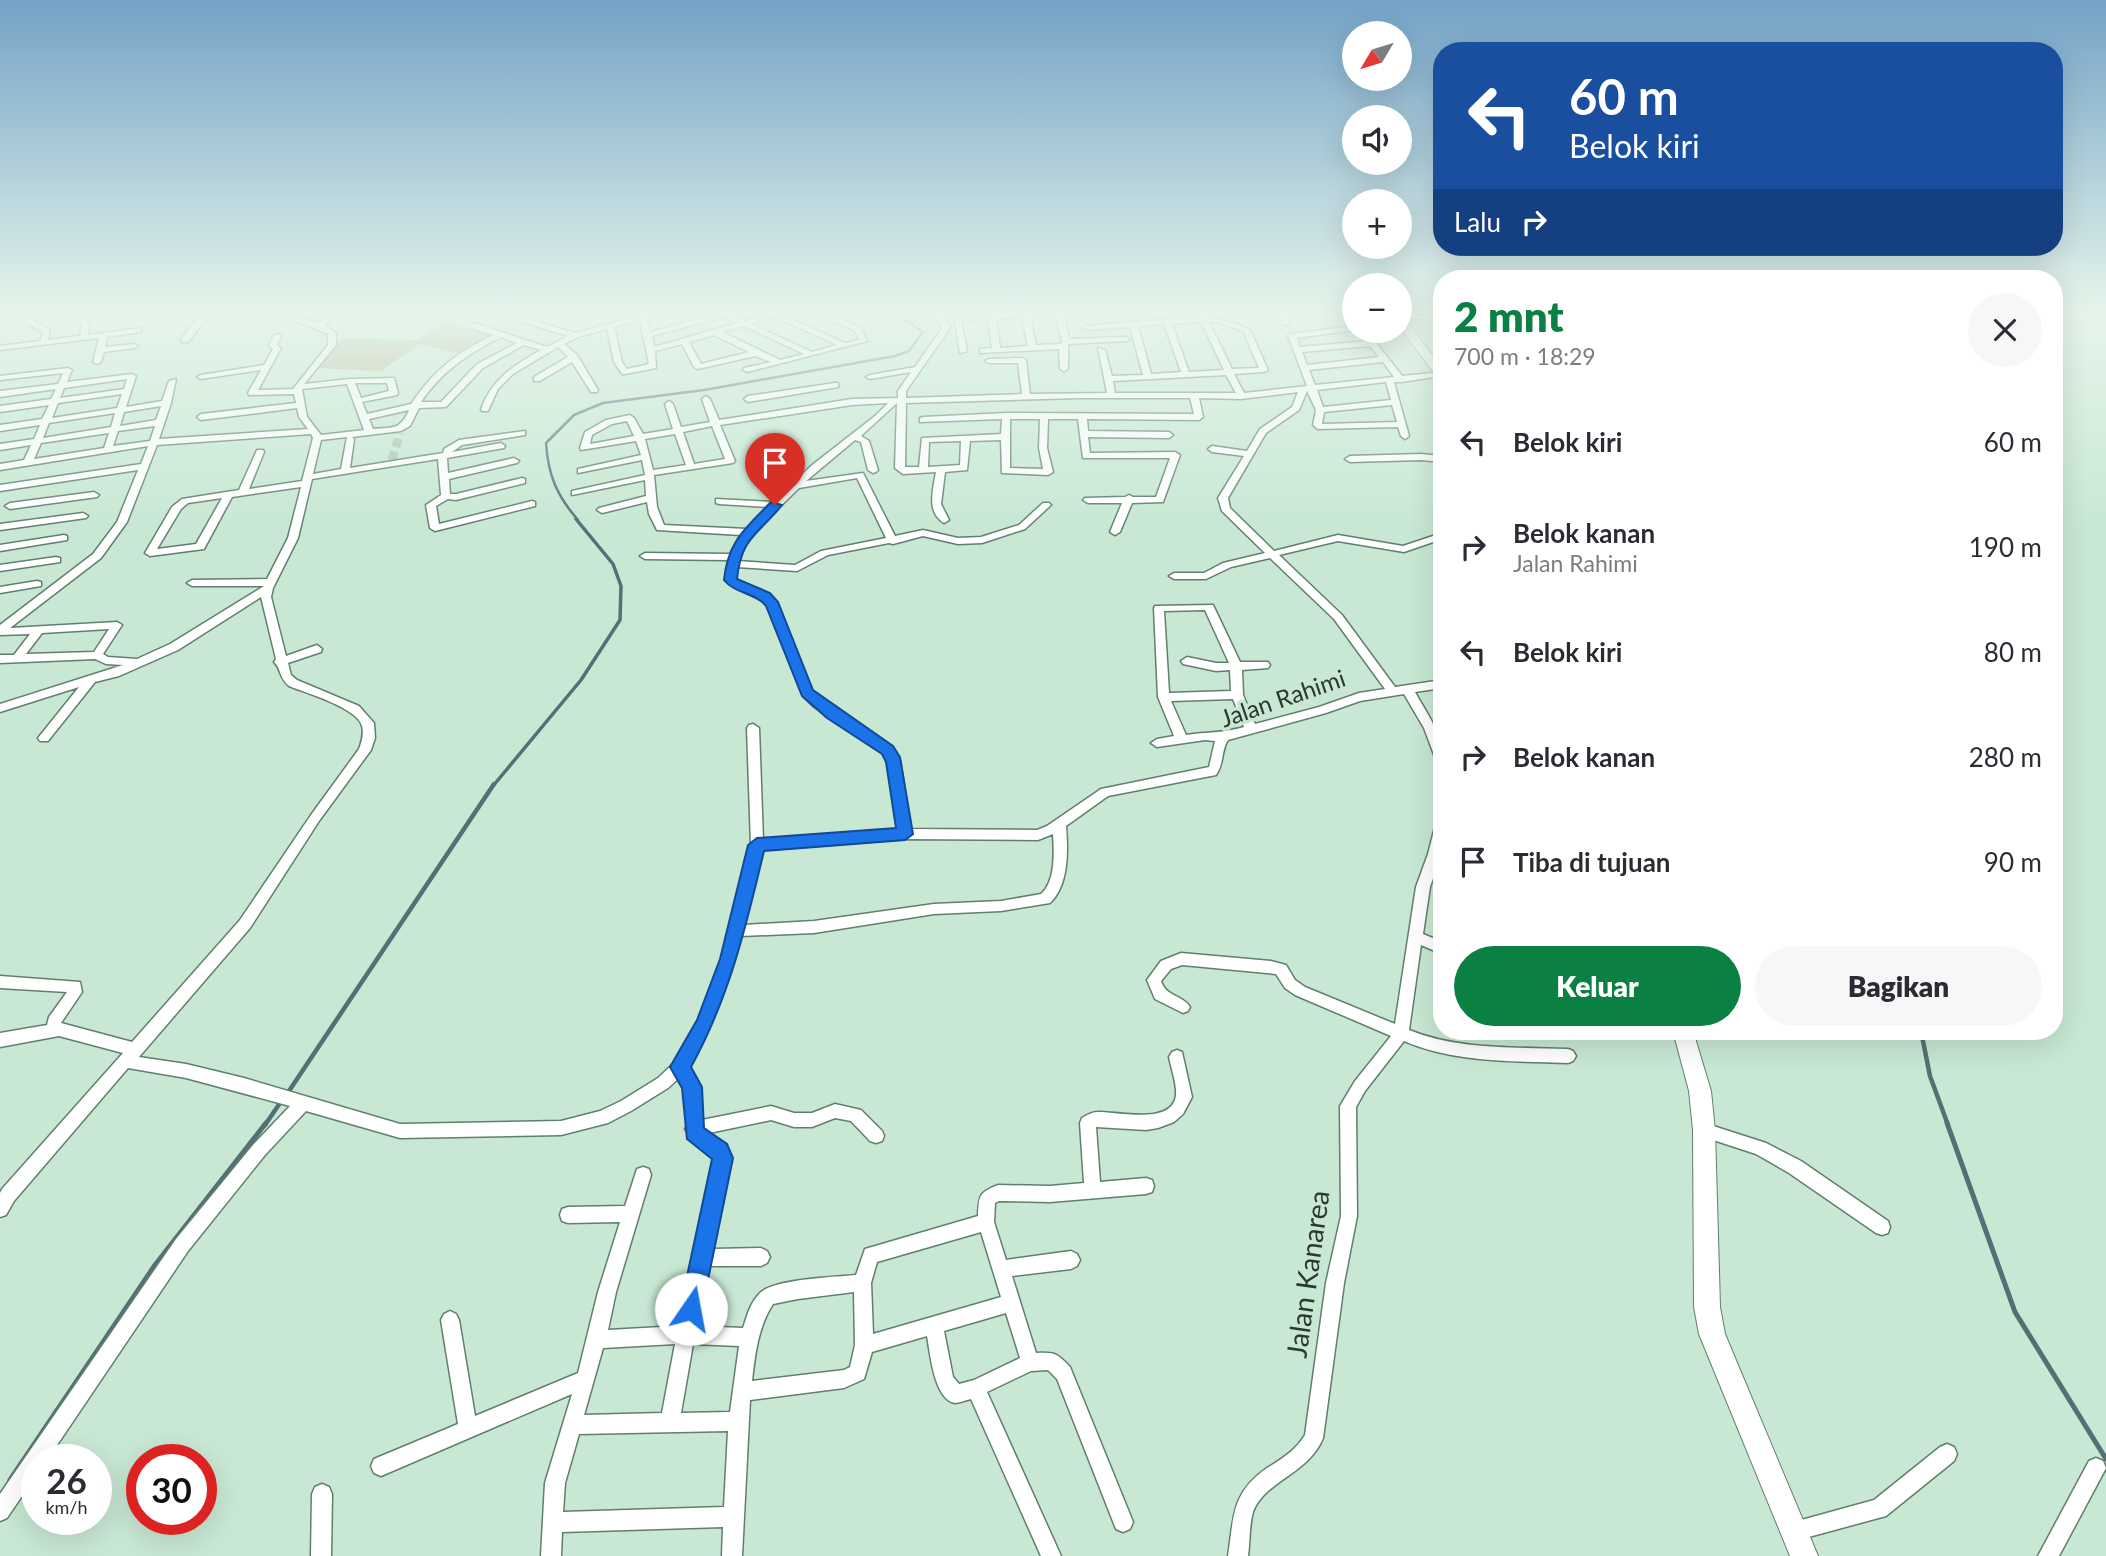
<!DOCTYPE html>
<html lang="id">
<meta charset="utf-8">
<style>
:root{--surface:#fff;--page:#f7f7f7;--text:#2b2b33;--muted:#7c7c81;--accent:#0b8043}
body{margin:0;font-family:Lato,sans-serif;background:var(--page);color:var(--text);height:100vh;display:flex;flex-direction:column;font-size:26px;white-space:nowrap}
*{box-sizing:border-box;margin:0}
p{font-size:23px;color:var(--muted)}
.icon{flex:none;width:38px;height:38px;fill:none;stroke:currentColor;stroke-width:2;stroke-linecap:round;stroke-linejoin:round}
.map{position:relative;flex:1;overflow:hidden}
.side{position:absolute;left:1433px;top:270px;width:630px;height:770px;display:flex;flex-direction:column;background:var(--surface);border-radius:28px;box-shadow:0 7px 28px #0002}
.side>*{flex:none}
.hud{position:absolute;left:1433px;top:42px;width:630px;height:214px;border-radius:28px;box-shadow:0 7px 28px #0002;background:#1a4fa0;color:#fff;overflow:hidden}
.needle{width:46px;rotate:232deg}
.controls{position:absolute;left:1342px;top:21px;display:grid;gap:14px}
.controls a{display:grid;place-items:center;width:70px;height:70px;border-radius:50%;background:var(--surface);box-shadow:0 7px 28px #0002;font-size:35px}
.speed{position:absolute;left:21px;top:1444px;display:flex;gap:14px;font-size:35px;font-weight:700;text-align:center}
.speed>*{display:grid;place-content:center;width:91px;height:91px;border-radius:50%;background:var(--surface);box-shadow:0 7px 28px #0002;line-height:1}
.speed small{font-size:18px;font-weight:400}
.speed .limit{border:10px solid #d22;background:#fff;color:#111}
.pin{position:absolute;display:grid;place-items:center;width:60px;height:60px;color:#fff;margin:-72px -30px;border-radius:50% 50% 50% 0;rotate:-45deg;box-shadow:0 0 7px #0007}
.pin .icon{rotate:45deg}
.me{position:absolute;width:77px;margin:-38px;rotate:12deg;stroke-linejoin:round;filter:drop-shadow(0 0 5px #0008)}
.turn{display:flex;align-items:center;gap:24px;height:147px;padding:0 21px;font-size:32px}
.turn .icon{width:91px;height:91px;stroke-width:2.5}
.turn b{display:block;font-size:49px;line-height:60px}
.then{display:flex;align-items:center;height:66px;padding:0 21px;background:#0003;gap:14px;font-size:26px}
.round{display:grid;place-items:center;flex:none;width:74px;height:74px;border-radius:37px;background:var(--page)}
.headline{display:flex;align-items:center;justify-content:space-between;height:119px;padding:0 21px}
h1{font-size:42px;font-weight:800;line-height:52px;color:var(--accent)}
.primary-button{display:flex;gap:14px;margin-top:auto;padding:14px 21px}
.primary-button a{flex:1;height:80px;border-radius:42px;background:var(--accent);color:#fff;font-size:28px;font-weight:800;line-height:80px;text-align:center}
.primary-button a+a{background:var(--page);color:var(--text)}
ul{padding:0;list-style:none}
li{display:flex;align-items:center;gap:21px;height:105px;padding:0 21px}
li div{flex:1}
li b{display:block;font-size:26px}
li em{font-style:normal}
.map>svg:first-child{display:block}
.green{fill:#b5ae8f}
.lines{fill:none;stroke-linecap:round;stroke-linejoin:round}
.stream-far3{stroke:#537175;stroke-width:2.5}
.stream-far2{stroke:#537175;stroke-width:3.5}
.stream-far1{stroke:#537175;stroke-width:4.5}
.stream{stroke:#537175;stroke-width:5}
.street-tunnel{stroke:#a9c5b2;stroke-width:9;stroke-dasharray:9 4.5;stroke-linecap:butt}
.street-casing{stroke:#627e6c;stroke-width:3}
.secondary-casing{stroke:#627e6c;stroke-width:2}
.street{fill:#fff;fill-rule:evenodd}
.secondary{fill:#fff;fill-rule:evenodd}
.route{fill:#1a73e8;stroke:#114b97;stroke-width:2}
.labels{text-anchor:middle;stroke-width:7;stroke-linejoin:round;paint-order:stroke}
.street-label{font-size:24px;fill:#2c3830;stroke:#c8e8d3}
.near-street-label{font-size:28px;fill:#2c3830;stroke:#c8e8d3}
</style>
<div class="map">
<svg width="2106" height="1556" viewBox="0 0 2106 1556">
<rect width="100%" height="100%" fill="#c8e8d3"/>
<!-- green -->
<path class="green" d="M446,321L494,337L462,354L420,344L381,371L315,368L341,338L417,340Z"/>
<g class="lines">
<!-- stream-far3 -->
<path class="stream-far3" d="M578,520C557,496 548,475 546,443L574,415L603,403L704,390L895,356L909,351L923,332L891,311"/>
<!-- stream-far2 -->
<path class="stream-far2" d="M493,786L581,680L620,620L621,586L613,564L576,519"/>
<!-- stream-far1 -->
<path class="stream-far1" d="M1921,1031L1930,1076L1948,1125
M287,1094L494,784
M265,1125L282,1100"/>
<!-- stream -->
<path class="stream" d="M1947,1123L2015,1312L2106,1459
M10,1480L155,1265L266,1123"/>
<!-- street-tunnel -->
<path class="street-tunnel" d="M392,460L400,433"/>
<!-- street casing -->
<g class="street-casing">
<path id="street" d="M0,311H5L0,314Z
M67,311H76L89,323L88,335L141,328V332L107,337L105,347L134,344L138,346L134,348L104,352L101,362L97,364L93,362L99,338L0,350V346L40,341L43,333L23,320L22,318L26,316L50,330L48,340L80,336L82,325Z
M129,311H144L114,319L110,317Z
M204,311H212L188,342H182V338Z
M271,311H283L317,323L336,311L386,313L387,315L383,317L344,313L324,325L336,333V345L304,384L350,379L394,378L398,393L397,395L362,402L367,414L411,404C435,369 456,353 494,335L471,328V324H477L547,347L568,336L487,311H500L575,333L656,311H669L647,318L650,332L717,314L713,311H724L745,321L768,315L766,311H773L845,343L859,340L855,331L811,311H822L861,328L867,341L747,372L743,370L744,368L771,362L755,356L698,369L694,367L682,344L655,351L656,368L625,374H622L614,362L607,329L578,337L564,344L577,355L598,390L597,392H591L572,362L540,381H534V377L568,357L558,347L513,374L498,389L488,411H482L481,409C492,379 514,365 541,350L524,345L483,368L446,407L419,408L410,426L401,431L352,437L354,439L350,468L443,453L444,449L459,440L525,431V435L462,445L452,452L501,443L505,446L504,448L447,458L448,473L514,458L519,461L517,463L449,479L450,494H456L522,478L525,479V483L456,500L448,499L436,506L439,524L532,501L535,502V506L435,531L430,528L426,505L441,495L438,459L312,479L298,538L273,588L271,597L286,656L317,645L322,649L321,652L288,663L291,675L297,680L359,706L374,723L375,738L371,750L319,821L250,928L139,1057L186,1064L244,1078L400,1124L561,1121L600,1111L621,1101L658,1078L675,1062L699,1021L722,959L751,845L747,728L749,725L753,724L759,728L763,840L898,830L888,761L883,753L813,706L803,696L768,606C756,594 737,593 725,580L728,560L645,559L640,556L645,553L730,554L741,535L657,530L649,514L647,502L602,513L597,510L599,508L646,496L645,480L572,495V491L645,475L642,460L578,473V469L641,455L636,441L581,450L580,448L585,432L606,420L630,415L634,418L643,434L673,429L665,404L669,401L673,404L681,427L710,422L702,399L706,396L710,399L719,420L852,399L898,398V391L911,372L870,379L866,377L870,375L915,367L942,328L940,322L927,311C939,311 947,317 950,328L906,391V398L1022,394L1018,363H989L985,361L989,359L1022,358L1026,360L1030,394L1107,393L1098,348L1105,350L1112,376L1143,375L1130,327L1088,330L1084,328L1085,326L1199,317L1197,314L1201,312C1211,320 1235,321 1250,330L1268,370L1264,372L1234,374L1244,393L1307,386L1288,336L1289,334L1354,326V330L1297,338L1300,347L1367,341L1359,331H1367L1402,376L1442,372L1441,376L1401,382H1394L1409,436L1405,439L1401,436L1398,427L1318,429L1313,425L1316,410L1307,391L1299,410L1266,433L1228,498L1230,508L1274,551L1338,535L1403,546L1442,533V539L1404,552L1338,541L1279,555L1342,615L1395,687L1442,680V688L1415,692C1430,719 1442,732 1442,764L1436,760L1424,728L1404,694L1360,701L1326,713L1228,740C1221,751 1224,764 1216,775L1108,796L1066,826C1068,850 1069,885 1050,903L1001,911L934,914L814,933L741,936C730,983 711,1025 688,1067L700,1087L702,1120L771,1106L794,1113H812L835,1104L861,1110L882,1131L884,1136L882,1141L876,1143L870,1141L851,1121L835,1118L812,1127H794L771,1120L709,1133L725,1146L731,1163L713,1249L761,1248L767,1251L770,1257L767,1263L761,1266H709L697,1326L743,1328C747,1316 750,1303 760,1293C774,1279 835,1277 856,1275L865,1249L978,1216C979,1196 978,1193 998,1185L1050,1186L1084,1183L1080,1123L1082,1118C1087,1115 1092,1112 1097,1112C1116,1111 1173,1126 1176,1095C1177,1084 1171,1068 1169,1057L1172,1052L1177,1050L1182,1052L1192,1097L1183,1114L1174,1122L1158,1128L1146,1130L1096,1127L1100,1182L1146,1178L1152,1180L1154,1186L1152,1192L1146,1194L1050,1202L999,1201L995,1203L994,1222L1006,1260L1071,1251L1077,1254L1080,1260L1077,1266L1071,1269L1012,1276L1036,1353C1055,1352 1057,1353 1070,1367L1133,1522L1130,1529L1123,1532L1116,1529L1057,1379L1048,1370L1031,1371L987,1392L1061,1556H1041L971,1399C966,1400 959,1403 955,1403C934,1400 930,1352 927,1336L872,1352L864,1379L844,1388L750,1400L742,1556H722L723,1527L562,1532L561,1556H541L545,1483L572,1394L381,1476L374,1473L371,1466L374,1459L458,1424L441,1320L444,1314L450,1311L456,1314L459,1320L475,1416L578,1373L598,1292L620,1222L568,1223L562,1221L560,1215L562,1209L568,1207L625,1206L637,1169L643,1167L649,1169L651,1175L616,1292L608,1330L679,1326L715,1163C710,1148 692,1142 685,1129L687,1125L684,1088L679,1078L668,1088L631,1111L608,1123L561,1135L400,1138L306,1111L265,1155L188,1251L47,1460H37V1474L7,1518L0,1521V1494L176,1239L253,1145L290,1106L186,1078L128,1068L14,1201L6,1215L0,1217V1193L2,1189L123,1053L59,1036L0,1047V1033L47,1025L49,1017L67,992L0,988V976L80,982L82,992L61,1023L132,1042L240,920L311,815L359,749C362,741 364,734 362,726C358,708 306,693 289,686C278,676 282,670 274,662L276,659L261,597L178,650L119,676L95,682L48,741H40L38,738L79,687L0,712V704L123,665L106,664L95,659L0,663V655H14L30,634L0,635V625L93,554L117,522L138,470L0,491V485L141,464L148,446L0,470V464L24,460L31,445L0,450V444L34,439L40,425L0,431V425L42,419L49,405L0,412V406L51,399L56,389L0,397V391L58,384L63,373L0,380V376L68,368L72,370L67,382L132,374L136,376L126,407L162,401L169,381L176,379L171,403L159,439L308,429L299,417L297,408L201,420L197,417L201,414L296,403L294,394L249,395L248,393L261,370L201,379L197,377L201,375L264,365L273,349L269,346L273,336L277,334L281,336L277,345L281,348L258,390L293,389L328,345V334ZM723,317L737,323L654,347L652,336ZM775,317L837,345L812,352L751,324ZM640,320L649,364L627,369L622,362L614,327ZM1201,322L1224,370L1189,372L1172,324ZM1209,322H1218L1243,331L1259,368L1232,369ZM1164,324L1181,372L1151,374L1138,326ZM744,326L804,354L780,360L722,332ZM714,335L749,352L701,364L689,342ZM501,337L517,343L477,364L441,402H421C442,371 468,354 501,337ZM1370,346L1379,357L1307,365L1302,352ZM1383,362L1394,377L1315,385L1309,370ZM1226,375L1236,393H1115L1113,381ZM127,379L124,389L60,398L64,388ZM1386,382L1391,400L1323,407L1317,390ZM355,383H387L389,391L361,398ZM347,384L364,430L321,435L307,417L302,389ZM1298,392L1292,407L1260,429L1247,451L1212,446L1208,449L1212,452L1244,456L1218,498L1222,511L1265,553L1223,563L1204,573H1174L1169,576L1174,579H1206L1231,567L1270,558L1334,619L1385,689L1359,693L1319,707L1255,724L1243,695L1242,670L1268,668L1270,665L1268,662H1240L1213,605L1155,606L1154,608L1158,697L1174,736L1157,739L1151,743L1157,747L1205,740L1215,741L1209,767L1101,789L1047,826L1037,830L911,829L900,761L891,747L821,700L812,691L777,603L767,594L735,579L737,567L797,571L828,555L889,543L893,544L923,536L958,544L982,543L1025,529L1051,505L1049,503H1043L1019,525L981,537L958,538L923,530L895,536L863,473L806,481L855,440L861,442L868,470L873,473L876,472L878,470L869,441L861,436L897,403L895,468L903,474L936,472C933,490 926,512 944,523L949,520L941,504L945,472L967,470L970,441L1001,440L1002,473L1048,475L1053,472L1047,448L1048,419H1078L1083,458H1170L1156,497H1133L1129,495L1125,497L1085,498L1083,500L1088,503H1122L1110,532L1115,535L1120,532L1132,503L1163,502L1180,455L1175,452L1090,453L1088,437L1169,438L1173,435L1169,432L1088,431L1087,419L1199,420L1203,417L1199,398L1241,399ZM122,394L117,408L52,418L58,403ZM1079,398H1190L1194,414L1006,413L923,417L920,418V422L1002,419L1001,434L922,438L919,467H905L906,403ZM888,403L875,416L811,466L774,502L716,499V503L719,504L769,507L747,529L664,525L657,507L654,475L733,463L735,461L720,425L852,405ZM1392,405L1397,422L1322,424L1324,412ZM161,406L156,420L120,426L124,412ZM409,410C400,430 394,427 373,429L369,419ZM115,413L111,427L43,438L49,423ZM1010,419H1040L1039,448L1043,469L1010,468ZM627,421L634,436L590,444L592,435L612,424ZM155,426L150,441L113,446L118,431ZM712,426L725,459L694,464L683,432ZM109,433L104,448L34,459L41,443ZM311,434L313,438L302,481L249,489L264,452L263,450H257L239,490L182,499L172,507L145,553L150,556L204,549L232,497L301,487L288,538L267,579L192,580L187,583L192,586H264L170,644L137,659L108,657L103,654L122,625L117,622L10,628L101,558L127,522L157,445ZM675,434L686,465L653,470L645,439ZM347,437L341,469L313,474L321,440ZM961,441L960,465L928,467L929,442ZM857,478L886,538L821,551L795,565L737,561L746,540L799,488ZM222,498L196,544L157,549L181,509L188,503ZM1205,610L1229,663H1216L1187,657L1181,661L1183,664L1216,671L1230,670L1231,691L1169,693L1164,611ZM109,629L94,652L26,654L42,633ZM1233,699L1244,727C1224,733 1206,732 1186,735L1171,701ZM1053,834C1054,852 1056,881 1041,894L1001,901L934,904L814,921L744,925L762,850L905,839L1038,840ZM981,1232L1001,1297L873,1334L871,1283L877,1262ZM854,1292L855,1345L850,1367L844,1370L752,1381C755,1355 758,1327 773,1304L798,1299ZM1006,1313L1020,1358L974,1380L959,1384L953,1377L944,1331ZM675,1344L662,1413L584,1415L603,1348ZM693,1344L739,1346L730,1412L681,1413ZM728,1431L724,1507L563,1512L565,1483L579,1434Z
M562,311H605L583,317Z
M953,311H959L961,317L988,315L987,311H995V314L1022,313L1021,311H1063L1069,339L1126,337L1130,339L1126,341L1068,344V369L1064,371L1060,369L1059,349L980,353V349L992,348L988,319L961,321L967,351L960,353ZM1056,315L1062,342L1061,344L1036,345L1030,317ZM1022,317L1028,346L1000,348L996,319Z
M1277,311H1285L1290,323L1289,325H1283Z
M1400,314L1442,316V320L1400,318Z
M835,383H838V387L748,402L744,399L748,396Z
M1421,454L1442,456V462L1421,460L1350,462L1345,459L1350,456Z
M94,492L99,495L97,497L10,509L5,506L10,503Z
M83,513L88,516L86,518L0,530V524Z
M64,535L67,536V540L0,551V545Z
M56,557L60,558V562L0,571V565Z
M37,581L41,582V586L0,593V587Z
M1442,818V852L1430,887L1423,934L1442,942V954L1421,945L1409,1030C1458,1050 1516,1047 1568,1049L1573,1051L1576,1056L1573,1061L1568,1063C1514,1061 1455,1063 1404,1041L1365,1091L1356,1107L1357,1216L1344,1283L1323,1438C1309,1474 1264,1481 1253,1512C1249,1526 1250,1542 1248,1556H1228C1234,1517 1231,1493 1267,1468C1282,1459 1296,1450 1305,1435L1326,1283L1341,1216L1340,1106L1355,1081L1391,1036L1295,995L1285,988L1276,974L1182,965L1171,969L1161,981C1166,997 1183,995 1190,1007L1188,1011L1183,1013L1155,999L1147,980L1161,961L1181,953L1271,961L1286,965L1295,980L1305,987L1395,1024L1416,887L1428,854L1436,823L1438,820Z
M1704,1123L1766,1143L1801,1161L1888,1221L1890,1227L1888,1233L1882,1235L1876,1233L1789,1173L1756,1154L1698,1135L1696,1130L1698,1125Z
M1947,1444L1954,1447L1957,1454L1954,1461L1886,1516L1794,1541L1787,1538L1784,1531L1787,1524L1874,1500L1940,1447Z
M2096,1458L2103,1461L2106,1468L2059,1556H2038L2089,1461Z
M322,1484L329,1487L332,1494L331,1556H311L312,1494L315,1487Z"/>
</g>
<!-- secondary casing -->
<g class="secondary-casing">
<path id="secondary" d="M1400,317L1404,318L1442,368V380L1438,378L1400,328Z
M1673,1031H1693L1711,1091L1715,1130L1720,1307L1725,1334L1818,1556H1790L1699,1334L1694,1307L1693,1130L1689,1091Z"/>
</g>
<!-- street -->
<use href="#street" class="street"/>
<!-- secondary -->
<use href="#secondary" class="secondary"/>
</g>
<!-- sky -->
<linearGradient id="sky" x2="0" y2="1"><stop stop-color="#73a3c6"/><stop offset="0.59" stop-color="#e6f5eb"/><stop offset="1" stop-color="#e6f5eb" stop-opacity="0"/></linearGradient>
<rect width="2106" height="529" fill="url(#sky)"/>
<!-- route -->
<path class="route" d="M771,502L782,505C758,535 741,537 737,579L770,593L778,602L813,690L893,746L900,757L913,834L905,840L764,851C746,927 729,998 691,1067L702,1087L704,1128L727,1144L733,1158L702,1309L699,1317L691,1321L683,1317L680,1309L712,1159L687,1139L682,1088L670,1067L697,1020L720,959L748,845L757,838L896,828L886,762L882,754L827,718L802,696L766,606C755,592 735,594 724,580C728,541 745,529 771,502Z"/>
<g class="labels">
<!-- street labels -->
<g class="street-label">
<text transform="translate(1283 699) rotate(-19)" y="8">Jalan Rahimi</text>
</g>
<!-- near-street labels -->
<g class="near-street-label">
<text transform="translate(1308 1274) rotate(-82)" y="10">Jalan Kanarea</text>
</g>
</g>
</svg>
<div class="controls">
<a><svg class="needle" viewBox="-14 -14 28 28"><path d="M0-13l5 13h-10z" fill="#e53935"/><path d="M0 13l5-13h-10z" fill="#7c7c81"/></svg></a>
<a><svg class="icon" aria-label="sound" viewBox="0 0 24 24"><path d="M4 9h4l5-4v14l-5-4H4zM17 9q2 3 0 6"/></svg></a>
<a>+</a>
<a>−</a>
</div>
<div class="speed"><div>26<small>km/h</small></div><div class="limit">30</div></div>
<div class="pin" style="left:775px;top:505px;background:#d93025"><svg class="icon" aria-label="arrive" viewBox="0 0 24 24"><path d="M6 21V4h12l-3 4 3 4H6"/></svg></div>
<svg class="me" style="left:691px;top:1309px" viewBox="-20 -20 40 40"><circle r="19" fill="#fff"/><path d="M0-13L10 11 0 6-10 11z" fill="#1a73e8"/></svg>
<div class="hud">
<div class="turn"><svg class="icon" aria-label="left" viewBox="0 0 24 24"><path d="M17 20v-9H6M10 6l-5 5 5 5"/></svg><div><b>60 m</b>Belok kiri</div></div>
<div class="then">Lalu<svg class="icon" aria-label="right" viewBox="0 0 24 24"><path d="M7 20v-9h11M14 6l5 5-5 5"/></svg></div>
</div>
<section class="side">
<div class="headline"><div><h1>2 mnt</h1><p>700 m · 18:29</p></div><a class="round"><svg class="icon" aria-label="close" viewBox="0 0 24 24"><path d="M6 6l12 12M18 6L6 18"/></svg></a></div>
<ul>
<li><svg class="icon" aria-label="left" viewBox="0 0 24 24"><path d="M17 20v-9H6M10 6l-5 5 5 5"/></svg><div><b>Belok kiri</b></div><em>60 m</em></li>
<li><svg class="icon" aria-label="right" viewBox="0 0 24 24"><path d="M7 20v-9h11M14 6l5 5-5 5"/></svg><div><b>Belok kanan</b><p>Jalan Rahimi</p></div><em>190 m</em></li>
<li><svg class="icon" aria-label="left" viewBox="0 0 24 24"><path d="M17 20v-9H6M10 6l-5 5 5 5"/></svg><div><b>Belok kiri</b></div><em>80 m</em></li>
<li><svg class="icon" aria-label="right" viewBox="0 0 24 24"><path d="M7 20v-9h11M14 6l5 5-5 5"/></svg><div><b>Belok kanan</b></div><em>280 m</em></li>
<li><svg class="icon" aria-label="arrive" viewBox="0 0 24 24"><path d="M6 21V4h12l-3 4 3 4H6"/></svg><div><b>Tiba di tujuan</b></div><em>90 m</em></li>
</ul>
<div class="primary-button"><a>Keluar</a><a>Bagikan</a></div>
</section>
</div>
